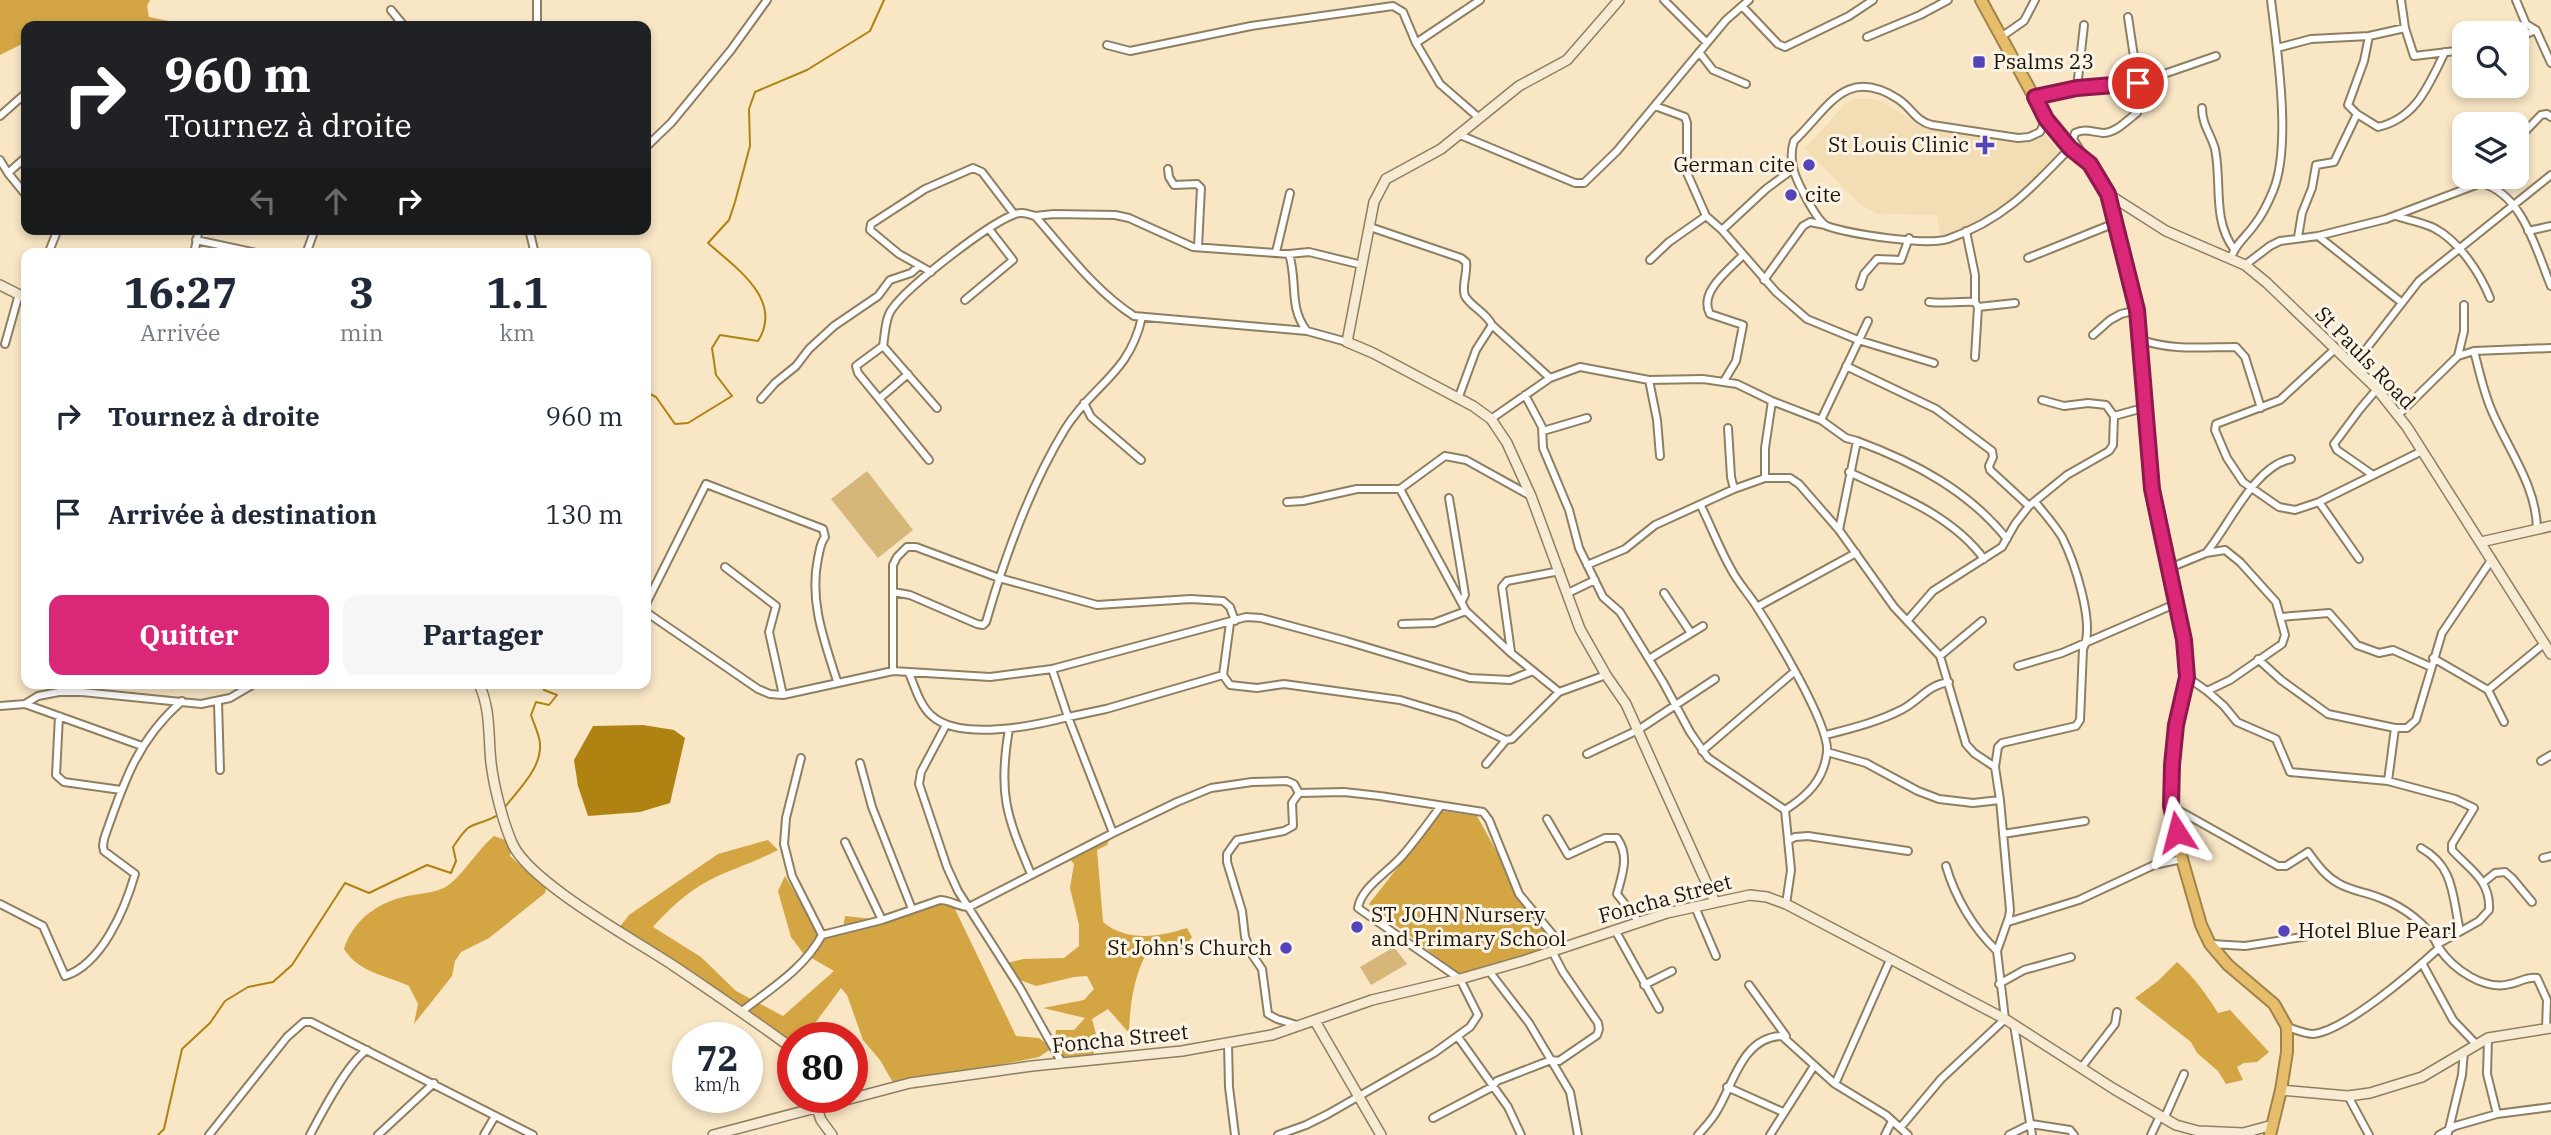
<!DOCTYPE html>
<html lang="fr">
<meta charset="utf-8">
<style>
:root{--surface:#fff;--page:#f6f6f7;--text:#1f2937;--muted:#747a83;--accent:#db2777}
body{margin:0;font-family:"IBM Plex Serif",serif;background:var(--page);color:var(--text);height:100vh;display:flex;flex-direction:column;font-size:26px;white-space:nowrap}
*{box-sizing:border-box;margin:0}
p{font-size:23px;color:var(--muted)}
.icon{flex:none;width:38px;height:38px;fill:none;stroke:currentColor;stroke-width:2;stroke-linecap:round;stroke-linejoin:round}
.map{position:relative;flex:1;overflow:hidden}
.sheet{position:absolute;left:21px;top:248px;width:630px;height:441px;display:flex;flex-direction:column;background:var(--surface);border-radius:14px;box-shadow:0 4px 10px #0003}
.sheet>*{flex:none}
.top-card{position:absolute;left:21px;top:21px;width:630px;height:214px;border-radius:14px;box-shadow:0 4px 10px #0003;background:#202124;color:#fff;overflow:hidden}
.buttons{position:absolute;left:2452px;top:21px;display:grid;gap:14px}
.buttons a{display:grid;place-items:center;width:77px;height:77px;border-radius:14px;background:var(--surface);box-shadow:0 4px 10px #0003;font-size:35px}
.speed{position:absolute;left:672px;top:1022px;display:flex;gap:14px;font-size:35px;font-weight:700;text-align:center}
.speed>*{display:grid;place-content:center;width:91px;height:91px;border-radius:50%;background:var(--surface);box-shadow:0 4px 10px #0003;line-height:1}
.speed small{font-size:18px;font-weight:400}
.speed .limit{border:10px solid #d22;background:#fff;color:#111}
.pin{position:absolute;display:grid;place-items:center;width:60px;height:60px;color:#fff;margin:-30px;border:4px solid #fff;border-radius:50%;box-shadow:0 2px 7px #0007}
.me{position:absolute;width:77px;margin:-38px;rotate:351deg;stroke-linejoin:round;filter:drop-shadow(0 0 5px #0008)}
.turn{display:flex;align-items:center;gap:24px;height:147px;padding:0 28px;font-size:32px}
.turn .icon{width:91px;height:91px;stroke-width:2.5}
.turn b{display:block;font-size:49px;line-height:60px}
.lanes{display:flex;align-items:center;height:66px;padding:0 28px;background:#0003;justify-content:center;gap:35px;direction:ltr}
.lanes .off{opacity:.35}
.eta{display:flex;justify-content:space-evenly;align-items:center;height:119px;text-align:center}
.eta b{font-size:42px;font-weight:700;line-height:49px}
.primary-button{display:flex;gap:14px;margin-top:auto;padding:14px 28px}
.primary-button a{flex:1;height:80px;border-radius:14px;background:var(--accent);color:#fff;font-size:28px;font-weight:700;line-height:80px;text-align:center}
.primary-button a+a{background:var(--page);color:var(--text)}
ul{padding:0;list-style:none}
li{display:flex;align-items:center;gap:21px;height:98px;padding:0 28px}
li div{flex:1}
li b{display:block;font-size:26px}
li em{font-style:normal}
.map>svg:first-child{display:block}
.built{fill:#f3ddb4}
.green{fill:#d6b679}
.forest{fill:#d3a543}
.water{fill:#af8211}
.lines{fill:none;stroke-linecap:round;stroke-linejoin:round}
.stream{stroke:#af8211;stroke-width:2}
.street-casing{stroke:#8f7f61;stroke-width:10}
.secondary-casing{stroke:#8f7f61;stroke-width:12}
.highway-casing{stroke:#a08349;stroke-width:14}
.street{stroke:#fff;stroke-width:6}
.secondary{stroke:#f8ebd3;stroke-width:9}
.highway{stroke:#e6bd6b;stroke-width:10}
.route-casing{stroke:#8e194d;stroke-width:18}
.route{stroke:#db2777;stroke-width:12}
.poi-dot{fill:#5543ba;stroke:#fcf5e7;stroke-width:2.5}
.labels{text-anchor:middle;stroke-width:6;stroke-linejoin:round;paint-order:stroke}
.poi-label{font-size:21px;fill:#1d170b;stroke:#fcf5e7;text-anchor:start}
.street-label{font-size:21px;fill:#1d170b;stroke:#fcf5e7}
</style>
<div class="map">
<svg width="2551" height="1135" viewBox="0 0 2551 1135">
<rect width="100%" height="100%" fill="#f8e6c5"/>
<!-- built -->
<path class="built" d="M1854,99H1871L1884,102L1922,127L2012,139L2043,132L2064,159L1996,217L1941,240L1937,215L1878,214L1860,204L1805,149L1845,104Z"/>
<!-- green -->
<path class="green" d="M867,471L913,530L878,558L831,499Z
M1394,947L1407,964L1371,985L1360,967Z"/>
<!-- forest -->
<path class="forest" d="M0,0H150L147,6L149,17L169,21L179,26H26V42L0,55Z
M1442,811L1477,816L1525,903L1561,946L1461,976L1369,904Z
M494,836L505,840L511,849L510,856L546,888L545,893L489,938L461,952L455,961L452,976L414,1024L418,1004L409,986C386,975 359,973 344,949C354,917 382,900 413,895C425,893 440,892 450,884C467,870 477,850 494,836Z
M1111,836L1107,845L1097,850L1103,922C1126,942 1160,937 1187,928L1192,937L1183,949L1145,956C1133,980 1130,1006 1129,1033L1108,1009L1092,1019L1097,1038L1092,1061L1062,1063L1054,1052L1056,1030H1074L1085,1018L1043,1008L1084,1000L1094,989L1087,976L1074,977L1036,986L1015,978L1007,963L1023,959L1064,958L1079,946V925L1070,888L1074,864L1069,858Z
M768,840L778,850C755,862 731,869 708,881C688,891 667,911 653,927L701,957L736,991L783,1016L834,971L803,953L791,937L778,891L785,876L819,933L843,930L845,916L882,920L946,902L954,907L1016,1036L1039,1038L1052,1048L1039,1057L895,1086L880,1060L863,1040L847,995L841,988L804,1038H793V1049L618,929L629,915L718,854Z
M2177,962C2193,976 2207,995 2218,1013L2230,1010L2269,1052L2257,1062L2244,1063L2237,1067L2243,1080L2226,1084L2218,1071L2197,1053L2191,1042L2135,998L2158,981Z"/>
<!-- water -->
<path class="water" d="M643,725L674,730L685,738L670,803L640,812L588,816L578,786L574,760L593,726Z"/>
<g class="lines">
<!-- stream -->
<path class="stream" d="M646,392L656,397L675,424L688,423L732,396L716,375L712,348L720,335L758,341C784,300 736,268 708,243L729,220L735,202L750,146L749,109L755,92L807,70L870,31L884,0
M505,807C519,789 542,768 540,743C539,734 534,724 531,715L536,702L549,705L557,695L544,690L542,684
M158,1135L164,1129L182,1049L210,1023L225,1001L248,987L273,982L292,965L345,883L369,893L427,865L451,873L456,861L453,847C458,840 462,833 468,828C476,822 489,822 499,814"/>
<!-- street casing -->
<g class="street-casing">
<path id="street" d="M537,0V26
M1664,0L1707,43
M2401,0L2405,28L2414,56L2464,50
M2516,0L2526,24L2536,30L2551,63
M1742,6L1778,44L1785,47L1849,16L1873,0
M391,10L404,26
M2128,17L2138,83
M1867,37L1920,15L1948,0
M2001,37L2024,21L2035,0
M2516,38L2536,30
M1416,43L1480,0
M1107,45L1130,51L1251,26L1393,6L1403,12L1416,43L1440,84L1478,117
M2277,48L2311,39L2369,36L2405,28
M1699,52L1713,70L1746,84
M2077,88L2084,25
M2035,97L2077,88L2138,83L2216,56
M1655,106L1685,117L1687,123V173L1706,216L1722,230L1776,292L1807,319L1858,340L1934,363
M2202,108C2202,125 2211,134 2215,149C2222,182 2212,220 2234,249
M2357,114L2378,127C2417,118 2429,84 2445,52
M0,116L26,93
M2046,119L2040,132L2029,137L2018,138L1932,125C1915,121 1912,108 1898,99C1845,65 1828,109 1794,141C1791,150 1791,158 1793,167C1795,179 1817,222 1827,226C1850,234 1926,246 1948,239C2003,220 2031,189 2070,148
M1460,135L1575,183H1584L1617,151L1726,20L1749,0
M2516,141L2541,115L2547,114L2551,117
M646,147L671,123L731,50L767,0
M2083,155L2073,139L2075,133C2085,128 2092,132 2103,133C2116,133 2127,120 2137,113
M26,157L8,173L26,195
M0,160L8,173
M1168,169L1169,177L1174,185L1197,184L1201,188L1198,247
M1035,216L1054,214L1115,215L1129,218L1193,247L1289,254L1309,252L1362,265
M2396,216C2408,220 2422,222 2434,228C2459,241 2480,273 2490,298
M1370,227L1461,258L1466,262C1468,272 1461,287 1465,296C1471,307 1486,312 1492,325L1476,350L1458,399
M529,229L535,254
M1722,230L1766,189L1793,169
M1966,231L1975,275V302L1978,307L1975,357
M2528,231L2551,226
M2318,236L2401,302
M2298,237L2302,213L2312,188L2316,165L2334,162L2357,114L2348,105L2364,61L2369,36
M196,240L261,254
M1276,252L1290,193
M48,254L58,229
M194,254L199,229
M306,254L315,229
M1289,254C1298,282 1288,307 1307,331
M2028,258L2115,223
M2231,258C2235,244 2247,236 2255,224C2263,214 2268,203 2273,191C2292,146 2277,49 2271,0
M1650,260L1669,242L1706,216
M2245,265L2270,246L2280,241L2318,236L2386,219L2481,183C2523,194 2536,250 2551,286
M931,272L899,254L870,230L871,224L925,189L973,168L982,172L1014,214
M1764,280L1803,226L1810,222L1825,225
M1860,286L1864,274L1877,259L1901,260L1909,238
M965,300L1013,260L989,229
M1929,302C1945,304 1959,301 1975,302
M1978,307L2015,303
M1492,325L1550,378
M2093,335L2110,320L2121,314L2137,310
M2139,339C2170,351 2203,347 2236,347L2245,357L2261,408
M5,344L19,294
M883,346L937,408
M2335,349L2280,400L2216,424L2215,430L2227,458L2243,482L2279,507L2295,510L2319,502L2422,451
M2474,351C2479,370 2483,390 2491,409C2507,448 2537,486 2537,530
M2458,356L2464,331V305
M1846,366L1936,409L1992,451L1993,457L1989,466L1990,470L2029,506
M2353,366L2419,281L2551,175
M1649,380L1657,420L1660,456
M1724,381L1736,361L1743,325L1710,314C1698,292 1729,270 1742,256
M1525,395L1542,427L1543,448L1569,510L1579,548L1603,597L1620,612L1663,682L1690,732L1708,758L1785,810L1791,870L1786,904
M761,399L775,383L796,366L809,349L834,326L878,296L890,280L911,273L919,266
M879,399L908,374
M1084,403L1091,417L1141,460
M2398,415L2458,356L2474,351L2551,348
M2114,416L2143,408
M1491,419L1550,378L1580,367L1649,380L1703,379L1737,384L1772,401L1821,420L1846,438L1857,441L1839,530
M1821,420L1868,321
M1728,428L1731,477L1734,489
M1543,431L1587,418
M1857,441C1914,462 1969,491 2007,539
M929,460L858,373L856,366L883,346C885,335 885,318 892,309C908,286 987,225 1013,215C1021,211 1027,214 1035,216C1065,250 1095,291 1134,316L1307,331L1347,342
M1849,472C1897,495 1952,515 1984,559
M2373,475L2337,450L2334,444L2360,409L2377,389
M1765,478V448L1772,401
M1400,489L1466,611L1511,653L1559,692L1606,675
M1449,498L1463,582L1465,595L1462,601
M1287,502L1303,501L1357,489H1400L1445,456L1466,460L1529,495
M2319,502L2359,559
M1701,506C1711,526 1719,548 1731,569C1737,581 1747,592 1755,604C1772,630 1830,725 1827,752C1824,780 1807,796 1785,810
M2206,553C2229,526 2254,466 2291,459
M1587,565L1625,549L1655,525L1734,489L1765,478H1790L1799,484L1839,530L1894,607L1940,656L1966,744L1974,753L1995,767L2000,800L2010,910L2009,917L1997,951L2005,1019L1941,1079L1900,1128
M725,567L776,606L769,632L783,695
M2167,569L2206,553L2225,550L2240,562L2276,602L2285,635L2282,644L2230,680L2207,691L2187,677
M893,592L910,595L977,624L983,625L986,622C1005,556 1029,488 1065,429C1093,384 1129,375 1142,317
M1568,593L1595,580
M1664,593L1691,633
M646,604L706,484L823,529L825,537C820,543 820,550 818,558C809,601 824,640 837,681
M1757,607L1856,553
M646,612L758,689L770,694L783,695L893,671L990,677L1052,669L1246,617L1261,618L1346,641L1470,678L1510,680L1533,671
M2281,617L2329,613L2357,645L2379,653L2393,650L2431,667
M1907,621L1933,591L2002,547L2015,524L2029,506L2067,475L2109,451L2113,445L2114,416L2106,405L2088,403L2064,406L2042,400
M1230,623L1223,675L1230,685L1257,688L1284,684L1400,700L1457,717L1506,740
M1402,624L1434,623L1466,611
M1511,652L1502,587L1507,581L1560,571
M1940,656L1982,621
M2433,658L2488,690L2504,722
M1649,659L1703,626
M2258,659L2281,680L2328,714L2395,728H2407L2416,720L2442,633L2492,559
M2018,666L2062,653L2175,604
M893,671V565L897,557L907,547H916L999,578L1097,605L1191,599L1223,601L1230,607L1235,621
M909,673C915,687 920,706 932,716C960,741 1034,726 1068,717L1052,669
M2488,690L2545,643
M2207,691L2224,706L2237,722L2276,739L2290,772L2388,781L2455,799L2474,808L2452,844V850C2469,869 2491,880 2489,910L2479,921L2438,944
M218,702L220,770
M25,704L142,746
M0,706L25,704L38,696L59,692H82L201,704L230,698L254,684
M59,716L56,775L64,782L121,790
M946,725L921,772L919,784L947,867L958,891L1020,988L1062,1063
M1009,729C998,793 1006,815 1031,874
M1826,735C1853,728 1878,722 1903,709C1921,699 1928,685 1949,682
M1702,751L1794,672
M1827,752L1866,763L1918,791L1939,799L1973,803L2000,800
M1587,754L1638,730L1715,679
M801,758L786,818L784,844L792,876L822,935
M2541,761L2551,755
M860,763L872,807L912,909
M1486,764L1506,740L1512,739L1559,692
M1995,767L1998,747L2002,743L2076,726L2080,720L2083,649C2096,625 2074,561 2062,537C2054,524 2044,513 2035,502
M2388,781L2395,728
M1299,793L1344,792L1380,796L1483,812L1489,820L1519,894L1563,947
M1299,793L1292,803L1293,826L1284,831L1237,840L1227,854V862L1242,911L1245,937L1253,956L1262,969L1268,1014L1277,1019L1300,1026
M2171,806L2278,866H2286L2308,852C2317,864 2325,876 2338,883C2351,891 2366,892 2380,898C2402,906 2428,924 2438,946
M1547,819L1568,855L1605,838H1617C1630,856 1622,875 1617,894L1639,922
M1113,833L1068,717L1106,709L1223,675
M2003,834L2085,821
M1789,840L1795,837L1808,836L1908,851
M845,842L882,920
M2421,848C2455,867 2452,896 2460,931
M2543,858L2551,856
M1946,866C1955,897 1973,928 1997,951
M2484,882L2495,873L2505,872L2512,878L2532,902
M0,904L43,926L65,976C102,964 125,909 135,874L104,851L103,846L104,839C123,784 137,740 182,701
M1695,907L1716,956
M2008,922L2079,900L2154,865L2182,859
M1615,930L1659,1009
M2212,944L2245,946L2315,935
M2422,963L2453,1020L2475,1043
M1489,971L1529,1023L1570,1092L1578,1135
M1999,984L2024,970L2071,957
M1644,985L1672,971
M1749,985L1786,1036
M741,1012C770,989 804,969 822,935L882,920L940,900C951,900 958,907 969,907L1113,833L1177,802L1211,788L1252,782L1287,781L1294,784L1299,793
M2014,1025L2032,1135
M2287,1027C2294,1029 2305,1034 2313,1034C2345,1031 2414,971 2439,948C2453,969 2484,991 2510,984C2520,982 2528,976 2537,978L2547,1000L2546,1029
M1458,1037L1508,1107L1521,1135
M2488,1038L2487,1074L2497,1114
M1228,1044L1229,1087L1235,1135
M2081,1068L2115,1024L2117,1012
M1835,1084L1890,960
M1727,1087L1783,1112
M2348,1096L2369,1135
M1433,1118L1492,1087L1497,1081L1551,1060L1559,1061L1597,1035L1599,1029L1598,1023L1563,972L1552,951
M2164,1119L2184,1074
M2448,1133L2462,1075L2464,1051
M209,1135L287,1037L304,1022H311L533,1135
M310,1135C321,1114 348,1062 367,1050
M378,1135L434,1083
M484,1135L495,1116
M1278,1135L1306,1125L1328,1114L1434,1053L1470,1027L1478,1015L1460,979L1358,908C1361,887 1390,871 1403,855C1416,840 1428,823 1440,807
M1698,1135C1705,1127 1713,1119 1718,1109C1734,1082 1743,1037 1782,1036L1835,1084L1886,1115L1908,1135
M1770,1135L1814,1066
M1885,1135L1892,1121
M2009,1135L2031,1124L2070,1130L2074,1135
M2151,1135L2160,1116
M2439,1135L2455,1126L2497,1114L2551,1107"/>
</g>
<!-- secondary casing -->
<g class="secondary-casing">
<path id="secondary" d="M1619,0L1567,60L1519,86L1441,149L1386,179L1374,202L1347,342L1373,353L1473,406L1491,419L1507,443L1531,496L1580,629L1606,675L1626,704L1715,902
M2108,194L2166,231L2245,265L2267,283L2377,389L2407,427L2551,654
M0,285L26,298
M2481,542L2551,526
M479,684C491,710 488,735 491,763C494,787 503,823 513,845C532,884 635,940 674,966C714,993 754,1020 793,1049
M1315,1021L1381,1135
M2281,1090L2348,1096L2370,1093L2422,1077L2488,1038L2551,1028
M813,1097L821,1120L832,1135
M713,1135L910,1083L1032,1066L1182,1051L1272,1035L1372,1000L1460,979L1526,960L1667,913L1750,895L1767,897L1786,904L2005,1019L2114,1089L2176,1125L2198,1131L2243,1133L2273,1125"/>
</g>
<!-- highway casing -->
<g class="highway-casing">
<path id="highway" d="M1981,0L2046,119L2070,148L2090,165L2108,194L2137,310L2152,489L2184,640L2187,677L2176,725L2171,806L2182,859L2201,925L2210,944L2228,965L2274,1004L2287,1027V1052L2281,1090L2270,1135"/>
</g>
<!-- street -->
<use href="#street" class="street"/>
<!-- secondary -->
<use href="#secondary" class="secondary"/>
<!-- highway -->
<use href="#highway" class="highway"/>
</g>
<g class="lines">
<!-- route casing -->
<g class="route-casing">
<path id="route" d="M2138,83L2077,88L2035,97L2046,119L2070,148L2090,164L2108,194L2137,310L2152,489L2184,640L2187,677L2176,725L2172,765L2171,806L2177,832"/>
</g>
<!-- route -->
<use href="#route" class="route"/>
</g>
<!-- markers -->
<g class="poi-dot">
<rect x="1972" y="55" width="14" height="14" rx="3.5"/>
<path d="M1981.5 134.5h7v7h7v7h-7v7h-7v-7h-7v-7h7z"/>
<circle cx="1809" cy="165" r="7"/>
<circle cx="1791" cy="195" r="7"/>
<circle cx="1357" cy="927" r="7"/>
<circle cx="2284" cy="931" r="7"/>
<circle cx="1286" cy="948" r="7"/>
</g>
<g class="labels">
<!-- poi labels -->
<g class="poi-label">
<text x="1993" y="69">Psalms 23</text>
<text x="1969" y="152" text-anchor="end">St Louis Clinic</text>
<text x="1795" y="172" text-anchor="end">German cite</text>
<text x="1805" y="202">cite</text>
<text x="1371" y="922">ST JOHN Nursery<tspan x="1371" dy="24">and Primary School</tspan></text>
<text x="2298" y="938">Hotel Blue Pearl</text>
<text x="1272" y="955" text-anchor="end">St John's Church</text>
</g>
<!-- street labels -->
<g class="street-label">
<text transform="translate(2365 358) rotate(46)" y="7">St Pauls Road</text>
<text transform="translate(1665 899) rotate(-15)" y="7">Foncha Street</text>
<text transform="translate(1120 1039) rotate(-6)" y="7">Foncha Street</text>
</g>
</g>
</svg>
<div class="buttons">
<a><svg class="icon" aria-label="search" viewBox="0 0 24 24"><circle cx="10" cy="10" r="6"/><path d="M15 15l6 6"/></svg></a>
<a><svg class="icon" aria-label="layers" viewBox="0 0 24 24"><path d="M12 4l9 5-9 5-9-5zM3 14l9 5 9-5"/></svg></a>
</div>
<div class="speed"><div>72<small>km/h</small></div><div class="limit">80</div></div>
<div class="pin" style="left:2138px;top:83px;background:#d93025"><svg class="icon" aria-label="arrive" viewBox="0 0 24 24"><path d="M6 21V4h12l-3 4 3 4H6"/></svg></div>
<svg class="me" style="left:2177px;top:832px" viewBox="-20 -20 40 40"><path d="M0-17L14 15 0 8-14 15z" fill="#db2777" stroke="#fff" stroke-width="4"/></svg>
<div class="top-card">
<div class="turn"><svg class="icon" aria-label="right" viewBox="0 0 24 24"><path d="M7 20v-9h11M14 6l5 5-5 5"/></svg><div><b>960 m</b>Tournez à droite</div></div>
<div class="lanes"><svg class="icon off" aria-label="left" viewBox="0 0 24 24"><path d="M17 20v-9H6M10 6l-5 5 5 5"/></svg><svg class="icon off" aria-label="ahead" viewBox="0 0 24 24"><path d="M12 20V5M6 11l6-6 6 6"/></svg><svg class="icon" aria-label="right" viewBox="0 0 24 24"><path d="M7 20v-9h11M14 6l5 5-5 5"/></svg></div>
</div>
<section class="sheet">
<div class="eta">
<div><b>16:27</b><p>Arrivée</p></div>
<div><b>3</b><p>min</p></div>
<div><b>1.1</b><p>km</p></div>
</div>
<ul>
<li><svg class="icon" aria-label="right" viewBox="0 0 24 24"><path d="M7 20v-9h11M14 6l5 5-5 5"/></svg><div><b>Tournez à droite</b></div><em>960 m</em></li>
<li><svg class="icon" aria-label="arrive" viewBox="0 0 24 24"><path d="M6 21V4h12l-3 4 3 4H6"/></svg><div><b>Arrivée à destination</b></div><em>130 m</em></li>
</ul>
<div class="primary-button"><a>Quitter</a><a>Partager</a></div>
</section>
</div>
